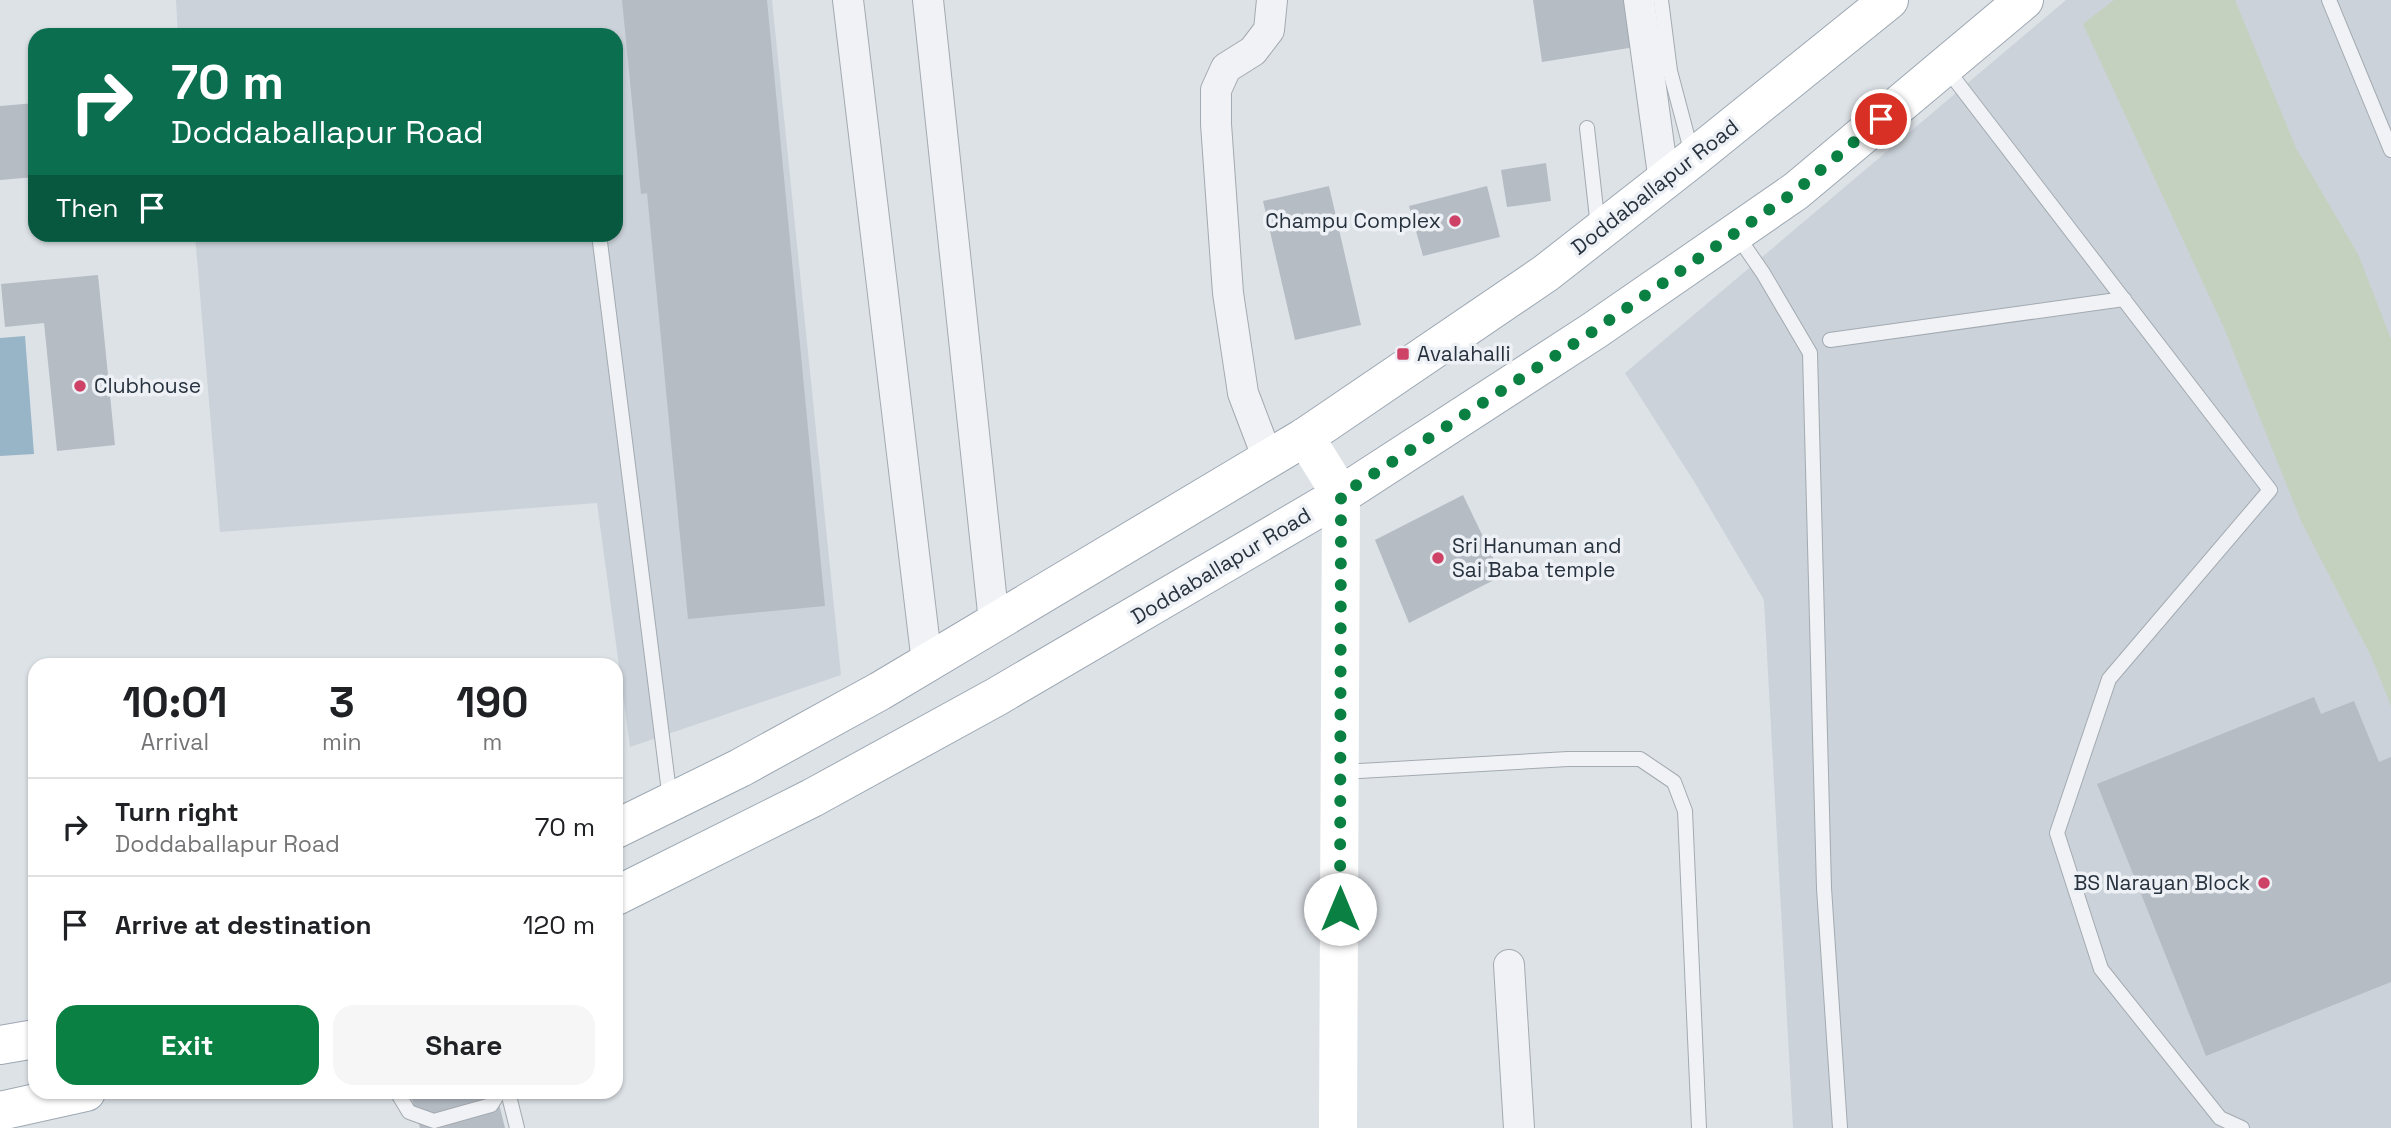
<!DOCTYPE html>
<style>
:root{--surface:#fff;--page:#f6f6f6;--text:#202124;--muted:#757577;--line:#e0e0e0;--accent:#0b8043}
body{margin:0;font-family:"Space Grotesk",sans-serif;background:var(--page);color:var(--text);height:100vh;display:flex;flex-direction:column;font-size:26px;white-space:nowrap}
*{box-sizing:border-box;margin:0}
p{font-size:23px;color:var(--muted)}
.icon{flex:none;width:38px;height:38px;fill:none;stroke:currentColor;stroke-width:2;stroke-linecap:round;stroke-linejoin:round}
.map{position:relative;flex:1;overflow:hidden}
.sheet{position:absolute;left:28px;top:658px;width:595px;height:441px;display:flex;flex-direction:column;background:var(--surface);border-radius:21px;box-shadow:0 2px 5px #0004}
.sheet>*{flex:none}
.guide{position:absolute;left:28px;top:28px;width:595px;height:214px;border-radius:21px;box-shadow:0 2px 5px #0004;background:#0b6e4f;color:#fff;overflow:hidden}
.pin{position:absolute;display:grid;place-items:center;width:60px;height:60px;color:#fff;margin:-30px;border:4px solid #fff;border-radius:50%;box-shadow:0 2px 7px #0007}
.me{position:absolute;width:77px;margin:-38px;rotate:0deg;stroke-linejoin:round;filter:drop-shadow(0 0 5px #0008)}
.turn{display:flex;align-items:center;gap:24px;height:147px;padding:0 28px;font-size:32px}
.turn .icon{width:91px;height:91px;stroke-width:2.5}
.turn b{display:block;font-size:49px;line-height:60px}
.then{display:flex;align-items:center;height:66px;padding:0 28px;background:#0003;gap:14px;font-size:26px}
.eta{display:flex;justify-content:space-evenly;align-items:center;height:119px;text-align:center}
.eta b{font-size:42px;font-weight:700;line-height:49px}
.action{display:flex;gap:14px;margin-top:auto;padding:14px 28px}
.action a{flex:1;height:80px;border-radius:21px;background:var(--accent);color:#fff;font-size:28px;font-weight:700;line-height:80px;text-align:center}
.action a+a{background:var(--page);color:var(--text)}
ul{padding:0;list-style:none}
li{display:flex;align-items:center;gap:21px;height:98px;padding:0 28px;border-top:2px solid var(--line)}
li div{flex:1}
li b{display:block;font-size:26px}
li em{font-style:normal}
.map>svg:first-child{display:block}
.built{fill:#cbd2d9}
.green{fill:#c5d1bf}
.water{fill:#98b4c7}
.building{fill:#b5bcc4}
.lines{fill:none;stroke-linecap:round;stroke-linejoin:round}
.lane-casing{stroke:#a3aab1;stroke-width:16}
.street-casing{stroke:#a3aab1;stroke-width:32}
.primary-casing{stroke:#9da8b3;stroke-width:40}
.lane{stroke:#f0f2f5;stroke-width:14}
.street{stroke:#f0f2f5;stroke-width:30}
.secondary{stroke:#fff;stroke-width:38}
.primary{stroke:#fff;stroke-width:38}
.route{stroke:#0b8043;stroke-width:12;stroke-dasharray:0 21.6}
.poi-dot{fill:#cd4266;stroke:#edf1f5;stroke-width:2.5}
.labels{text-anchor:middle;stroke-width:7;stroke-linejoin:round;paint-order:stroke}
.street-label{font-size:21px;fill:#27323e;stroke:#edf1f5}
.poi-label{font-size:21px;fill:#27323e;stroke:#edf1f5;text-anchor:start}
</style>
<div class="map">
<svg width="2391" height="1128" viewBox="0 0 2391 1128">
<rect width="100%" height="100%" fill="#dde2e7"/>
<!-- built -->
<path class="built" d="M176,0H772L841,675L630,747L597,503L220,532L195,235L616,234V35H178Z
M2066,0H2391V1128H1793L1764,600L1695,483L1625,373Z"/>
<!-- green -->
<path class="green" d="M2114,0H2235L2296,148L2358,254L2391,339V706L2371,656L2301,521L2224,328L2083,24Z"/>
<!-- water -->
<path class="water" d="M25,336L34,454L0,456V338Z"/>
<!-- building -->
<path class="building" d="M622,0H767L825,606L688,619L647,193L641,194Z
M1533,0H1628L1635,47L1542,62Z
M35,103V177L0,180V106Z
M1546,163L1551,201L1507,207L1501,170Z
M1329,186L1361,325L1295,340L1263,201Z
M1487,186L1500,237L1423,256L1409,206Z
M98,275L115,445L57,451L44,323L5,327L1,284Z
M1463,495L1502,576L1409,623L1375,540Z
M2314,697L2321,714L2354,701L2379,762L2391,757V982L2206,1056L2097,784Z
M410,1092H496L505,1128H420Z"/>
<g class="lines">
<!-- lane casing -->
<g class="lane-casing">
<path id="lane" d="M1661,0L1670,71L1692,154
M2329,0L2391,150
M1946,68L2270,490L2109,679L2057,833L2101,969L2220,1118L2242,1128
M1587,128L1598,227
M599,234L670,800
M1736,234L1763,273L1810,353L1824,888L1840,1128
M1830,340L2124,299
M1342,772L1568,759H1640L1674,782L1685,811L1699,1128
M397,1092L409,1112L434,1121L491,1105L499,1092
M508,1092L517,1128"/>
</g>
<!-- street casing -->
<g class="street-casing">
<path id="street" d="M848,0L927,663
M928,0L994,622
M1639,0L1664,182
M1268,459L1243,393L1228,293L1216,124V90L1226,68L1253,51L1269,30L1272,0
M1509,965L1519,1128"/>
</g>
<!-- primary casing -->
<g class="primary-casing">
<path id="primary" d="M616,829L740,768L880,691L1305,437L1546,273L1693,158L1889,0
M616,896L812,798L996,697L1341,495L1595,330L1796,191L2024,0
M0,1045L35,1039
M0,1111L86,1092"/>
</g>
<!-- lane -->
<use href="#lane" class="lane"/>
<!-- street -->
<use href="#street" class="street"/>
<!-- secondary -->
<path class="secondary" d="M1305,437L1341,495L1338,1128"/>
<!-- primary -->
<use href="#primary" class="primary"/>
</g>
<g class="lines">
<!-- route -->
<path class="route" d="M1340,909L1341,495L1595,330L1796,191L1881,119"/>
</g>
<!-- markers -->
<g class="poi-dot">
<circle cx="1455" cy="221" r="7"/>
<rect x="1396" y="347" width="14" height="14" rx="3.5"/>
<circle cx="80" cy="386" r="7"/>
<circle cx="1438" cy="558" r="7"/>
<circle cx="2264" cy="883" r="7"/>
</g>
<g class="labels">
<!-- street labels -->
<g class="street-label">
<text transform="translate(1655 187) rotate(-38)" y="7">Doddaballapur Road</text>
<text transform="translate(1221 566) rotate(-31)" y="7">Doddaballapur Road</text>
</g>
<!-- poi labels -->
<g class="poi-label">
<text x="1441" y="228" text-anchor="end">Champu Complex</text>
<text x="1417" y="361">Avalahalli</text>
<text x="94" y="393">Clubhouse</text>
<text x="1452" y="553">Sri Hanuman and<tspan x="1452" dy="24">Sai Baba temple</tspan></text>
<text x="2250" y="890" text-anchor="end">BS Narayan Block</text>
</g>
</g>
</svg>
<div class="pin" style="left:1881px;top:119px;background:#d93025"><svg class="icon" aria-label="arrive" viewBox="0 0 24 24"><path d="M6 21V4h12l-3 4 3 4H6"/></svg></div>
<svg class="me" style="left:1340px;top:909px" viewBox="-20 -20 40 40"><circle r="19" fill="#fff"/><path d="M0-13L10 11 0 6-10 11z" fill="#0b8043"/></svg>
<div class="guide">
<div class="turn"><svg class="icon" aria-label="right" viewBox="0 0 24 24"><path d="M7 20v-9h11M14 6l5 5-5 5"/></svg><div><b>70 m</b>Doddaballapur Road</div></div>
<div class="then">Then<svg class="icon" aria-label="arrive" viewBox="0 0 24 24"><path d="M6 21V4h12l-3 4 3 4H6"/></svg></div>
</div>
<section class="sheet">
<div class="eta">
<div><b>10:01</b><p>Arrival</p></div>
<div><b>3</b><p>min</p></div>
<div><b>190</b><p>m</p></div>
</div>
<ul>
<li><svg class="icon" aria-label="right" viewBox="0 0 24 24"><path d="M7 20v-9h11M14 6l5 5-5 5"/></svg><div><b>Turn right</b><p>Doddaballapur Road</p></div><em>70 m</em></li>
<li><svg class="icon" aria-label="arrive" viewBox="0 0 24 24"><path d="M6 21V4h12l-3 4 3 4H6"/></svg><div><b>Arrive at destination</b></div><em>120 m</em></li>
</ul>
<div class="action"><a>Exit</a><a>Share</a></div>
</section>
</div>
